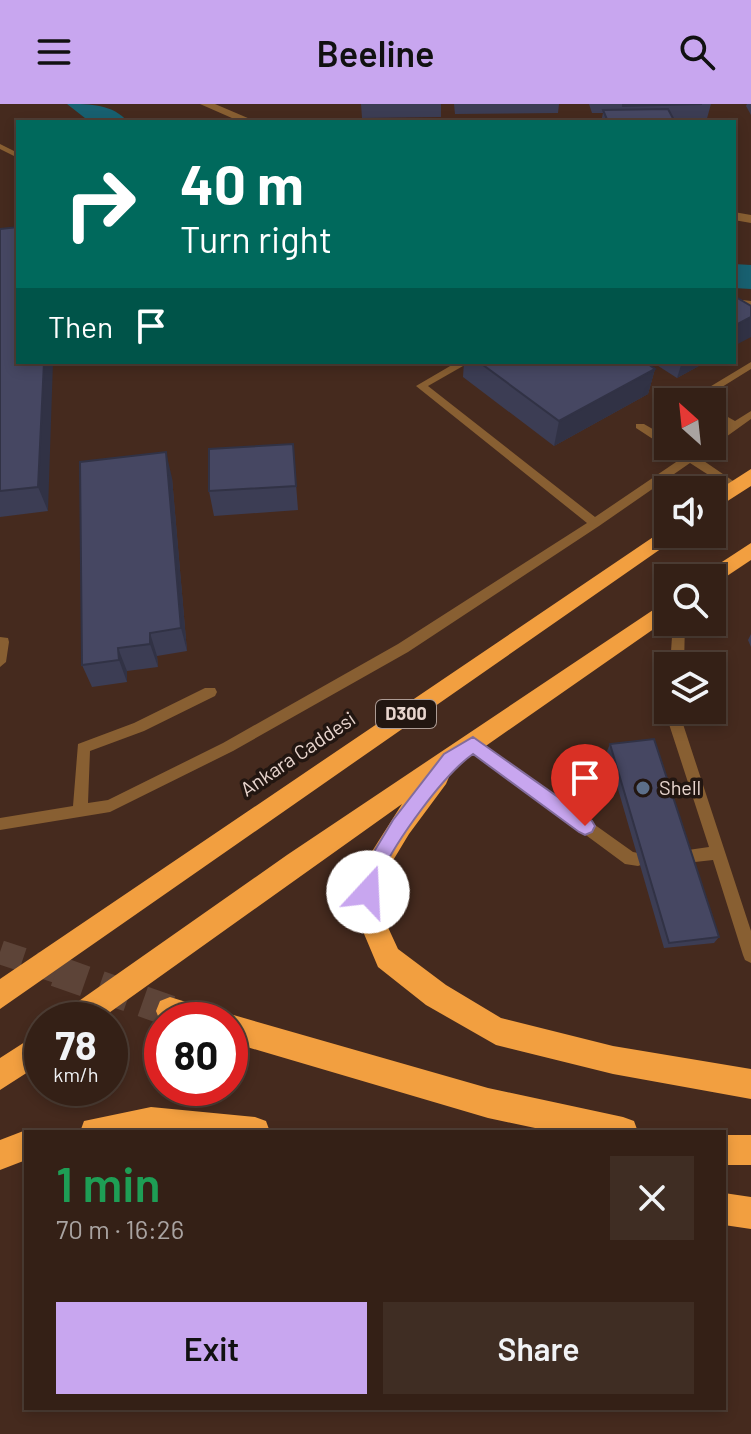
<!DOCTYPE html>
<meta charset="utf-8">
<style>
:root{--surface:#342016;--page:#3f2d23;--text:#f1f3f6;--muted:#a9a3a1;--line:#4e3e35;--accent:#c8a6ef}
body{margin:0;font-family:Barlow,sans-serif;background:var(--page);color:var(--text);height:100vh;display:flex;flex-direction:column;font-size:30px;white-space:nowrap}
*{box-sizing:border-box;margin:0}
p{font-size:26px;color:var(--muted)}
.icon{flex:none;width:44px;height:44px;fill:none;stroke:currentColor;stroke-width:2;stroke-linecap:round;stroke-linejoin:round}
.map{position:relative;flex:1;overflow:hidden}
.side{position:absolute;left:24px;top:1026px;width:702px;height:280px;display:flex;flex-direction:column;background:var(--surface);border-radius:0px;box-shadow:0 4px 12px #0003,0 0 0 2px var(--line)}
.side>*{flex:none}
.guide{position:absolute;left:16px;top:16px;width:720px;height:244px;border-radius:0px;box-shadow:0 4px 12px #0003,0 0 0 2px var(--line);background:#00695c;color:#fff;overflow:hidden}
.needle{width:52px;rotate:333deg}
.controls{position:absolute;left:654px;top:284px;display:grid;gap:16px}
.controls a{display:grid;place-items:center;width:72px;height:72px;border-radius:0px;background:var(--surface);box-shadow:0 4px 12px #0003,0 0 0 2px var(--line);font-size:40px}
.speed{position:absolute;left:24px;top:898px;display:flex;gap:16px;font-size:40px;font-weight:700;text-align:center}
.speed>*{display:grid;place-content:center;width:104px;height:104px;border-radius:50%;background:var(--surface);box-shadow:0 4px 12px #0003,0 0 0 2px var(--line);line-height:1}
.speed small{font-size:20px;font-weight:400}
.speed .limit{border:12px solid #d22;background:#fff;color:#111}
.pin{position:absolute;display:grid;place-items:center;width:68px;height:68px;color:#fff;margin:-82px -34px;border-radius:50% 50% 50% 0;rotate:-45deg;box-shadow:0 0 8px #0007}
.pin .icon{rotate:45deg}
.me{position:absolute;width:88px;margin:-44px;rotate:20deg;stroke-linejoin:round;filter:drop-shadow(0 0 6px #0008)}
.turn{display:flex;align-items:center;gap:28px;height:168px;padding:0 32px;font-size:36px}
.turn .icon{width:104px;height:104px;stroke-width:2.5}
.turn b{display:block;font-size:56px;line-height:68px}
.then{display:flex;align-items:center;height:76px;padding:0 32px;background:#0003;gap:16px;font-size:30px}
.round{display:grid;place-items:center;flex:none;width:84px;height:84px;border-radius:0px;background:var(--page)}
.overview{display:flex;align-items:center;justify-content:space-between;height:136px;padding:0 32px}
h1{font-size:48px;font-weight:600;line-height:60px;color:#1e9e55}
.action{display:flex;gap:16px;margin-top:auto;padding:16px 32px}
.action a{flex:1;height:92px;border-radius:0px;background:var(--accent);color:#111;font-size:32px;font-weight:600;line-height:92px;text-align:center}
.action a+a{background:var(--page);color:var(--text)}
header{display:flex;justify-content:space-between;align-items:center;height:104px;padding:0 32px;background:var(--accent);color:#111;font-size:36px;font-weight:600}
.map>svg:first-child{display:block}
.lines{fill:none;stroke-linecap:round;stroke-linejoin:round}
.river{fill:#186070;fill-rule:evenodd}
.highway-tunnel-far1{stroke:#5d4438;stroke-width:24;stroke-dasharray:24 12;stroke-linecap:butt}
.highway-tunnel{stroke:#5d4438;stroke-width:31;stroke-dasharray:31 15;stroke-linecap:butt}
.lane{fill:#885f32;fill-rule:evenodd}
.street{fill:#885f32;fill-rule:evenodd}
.highway{fill:#f29f40;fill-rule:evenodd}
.wall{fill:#3c3d54}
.shaded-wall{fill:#313245}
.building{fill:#464762;stroke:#313245;stroke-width:2}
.route{fill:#c8a6ef;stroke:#826c9b;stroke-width:2}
.service-dot{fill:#5c6f8a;stroke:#221611;stroke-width:3}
.labels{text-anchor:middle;stroke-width:7;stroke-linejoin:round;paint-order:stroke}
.shield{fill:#221611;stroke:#ad9c95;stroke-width:2}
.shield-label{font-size:18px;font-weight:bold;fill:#e8d5ce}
.street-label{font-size:20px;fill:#e8d5ce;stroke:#221611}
.poi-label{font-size:20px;fill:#e8d5ce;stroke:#221611;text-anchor:start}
</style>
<header><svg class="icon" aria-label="menu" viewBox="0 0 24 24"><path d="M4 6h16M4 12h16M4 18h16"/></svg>Beeline<svg class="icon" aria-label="search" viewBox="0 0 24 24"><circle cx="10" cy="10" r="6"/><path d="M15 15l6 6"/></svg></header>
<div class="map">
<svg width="751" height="1330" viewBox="0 0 751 1330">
<rect width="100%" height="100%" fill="#452a1e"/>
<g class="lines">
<!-- river -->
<path class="river" d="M67,0C90,0 113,0 128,18H90Z
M734,160L751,161V185L734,184Z"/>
<!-- highway-tunnel-far1 -->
<path class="highway-tunnel-far1" d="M0,848L62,869"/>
<!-- highway-tunnel -->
<path class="highway-tunnel" d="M56,867L170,907"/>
<!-- lane -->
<path class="lane" d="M0,40L18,49V54L0,45Z
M734,195L751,197V203L734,201Z
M457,258H470L428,282L595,413L682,354L636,324V320H644L668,334V342H680L690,348L699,342H712V334L728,322L712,312V304L735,317L751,307V315L698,353L742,383L740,386H732L690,359L599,422L408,548L233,647L110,708L0,726V714L73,702L78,640L134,619L205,584H215L217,588L215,592L144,627L90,647L88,699L108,696L223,639L398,540L587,419L416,282Z
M751,258V265L701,296L702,298H689L688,296Z
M673,518H685L684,562H670Z
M0,533L8,534L9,538L6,558L0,563Z
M669,606H683V620L751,827V859L745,856L743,851L713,756L686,759L681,757L679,752L681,747L709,743L669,620Z
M473,634L633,748L643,750L645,755L643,760L638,762L625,760L468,644L466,640L468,636Z"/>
<!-- street -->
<path class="street" d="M200,0H215L257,18H241Z
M734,108L751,111V119L734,116Z"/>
<!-- highway -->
<path class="highway" d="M751,365V382L712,407V390Z
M668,423V430H678L675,435L0,905V875Z
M751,439V456L712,482V474H702L705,469Z
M668,496V515L447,669L449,673L446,680L409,730L383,773L380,806L398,845L446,881L501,914L613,942L751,965V995L613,970L496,941L426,901L378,863L354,806L357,771L402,700L99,916H62L66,906L287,751Z
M170,893L212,906L216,916L160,917L156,907L160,897Z
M230,910L488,984L623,1013L634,1017L638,1028H554L488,1014L230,938V916H219Z
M42,927V959L0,986V954Z
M151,1003L255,1013L266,1017L270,1028H80L84,1017Z
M26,1026L31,1028H26V1056L0,1066V1036Z
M724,1031H751V1061H724Z
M724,1089L751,1093V1125L724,1121Z"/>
</g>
<!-- wall -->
<path class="wall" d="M361,0H441V13L362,14Z
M454,0H559L558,9L455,10Z
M589,0H711L706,18H601L603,9H592Z
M747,0H751V11L746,2Z
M0,125L48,407L0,413Z
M464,258H645L655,265L648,290L554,342L463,273Z
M652,258H706L677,274Z
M293,340L298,406L214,412L209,387Z
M172,374L187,547L157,552L158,563L127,567V578L92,583L82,561Z
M751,530V543L748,536Z
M610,640L719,833L714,839L664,844L607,647Z"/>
<!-- shaded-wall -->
<path class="shaded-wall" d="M751,213V233L734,242V222Z
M44,258H53L48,407L38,383Z
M682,258H706L677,274Z
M655,265L648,290L554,342L559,317Z
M166,348L172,374L187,547L181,524Z
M150,529L157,552L158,563L150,540Z
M118,544L127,567V578L119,556Z"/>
<!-- building -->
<path class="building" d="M623,0H702L623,2Z
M668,5L675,18H608L603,6Z
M18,123V258H44L38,383L0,387V125Z
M734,192L751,202V213L734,222Z
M479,258H645L655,265L559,317Z
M293,340L296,382L209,387V345Z
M166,348L181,524L150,529V540L118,544L119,556L82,561L80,358Z
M654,635L719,833L669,839L610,640Z"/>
<!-- route -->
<path class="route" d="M473,633L592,717L595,722L592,728L585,731L579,728L473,650C443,671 396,737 381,770C377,778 379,787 375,795L368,797L361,795L359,788L360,771L393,716L444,650Z"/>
<!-- markers -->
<circle class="service-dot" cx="643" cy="684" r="8"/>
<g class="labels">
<!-- shield labels -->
<rect class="shield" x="376" y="596" width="60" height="28" rx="6"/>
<g class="shield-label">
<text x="406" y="616">D300</text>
</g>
<!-- street labels -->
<g class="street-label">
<text transform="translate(298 650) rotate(-34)" y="7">Ankara Caddesi</text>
</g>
<!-- poi labels -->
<g class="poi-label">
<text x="659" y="691">Shell</text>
</g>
</g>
</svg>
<div class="controls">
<a><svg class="needle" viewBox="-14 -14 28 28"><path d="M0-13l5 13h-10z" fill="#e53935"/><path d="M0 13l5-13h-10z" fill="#a9a3a1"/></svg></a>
<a><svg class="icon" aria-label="sound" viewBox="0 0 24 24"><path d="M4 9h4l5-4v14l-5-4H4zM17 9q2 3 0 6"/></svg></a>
<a><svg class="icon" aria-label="search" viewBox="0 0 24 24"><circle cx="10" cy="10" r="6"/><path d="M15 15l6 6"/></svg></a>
<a><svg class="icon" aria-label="layers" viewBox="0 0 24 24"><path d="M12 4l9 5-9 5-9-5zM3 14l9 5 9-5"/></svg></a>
</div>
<div class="speed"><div>78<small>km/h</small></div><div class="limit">80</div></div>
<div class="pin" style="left:585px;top:722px;background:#d93025"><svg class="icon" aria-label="arrive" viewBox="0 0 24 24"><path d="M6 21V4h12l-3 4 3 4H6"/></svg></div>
<svg class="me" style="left:368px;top:788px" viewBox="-20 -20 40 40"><circle r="19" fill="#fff"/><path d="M0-13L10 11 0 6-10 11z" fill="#c8a6ef"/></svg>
<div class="guide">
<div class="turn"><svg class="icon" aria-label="right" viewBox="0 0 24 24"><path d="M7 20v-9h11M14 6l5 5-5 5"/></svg><div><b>40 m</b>Turn right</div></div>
<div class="then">Then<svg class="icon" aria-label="arrive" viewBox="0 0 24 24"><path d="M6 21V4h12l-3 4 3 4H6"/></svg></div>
</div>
<section class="side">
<div class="overview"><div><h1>1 min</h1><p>70 m · 16:26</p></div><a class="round"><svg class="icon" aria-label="close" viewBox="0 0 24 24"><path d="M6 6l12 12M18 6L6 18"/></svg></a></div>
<div class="action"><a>Exit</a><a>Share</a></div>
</section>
</div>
